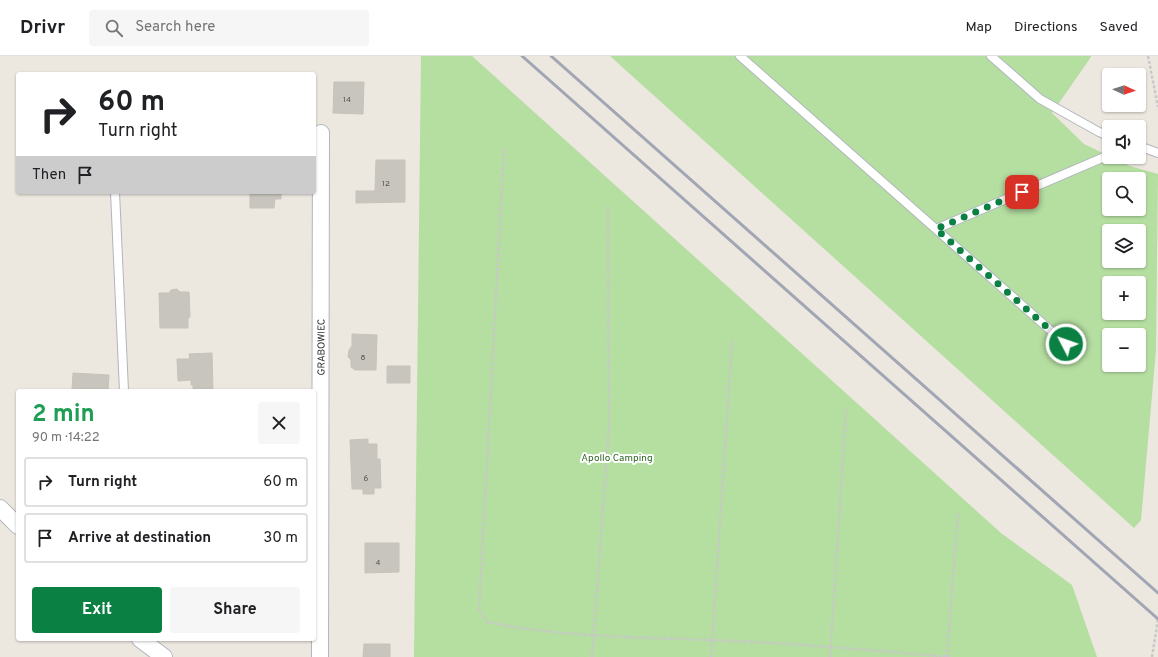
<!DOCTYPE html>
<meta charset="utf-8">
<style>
:root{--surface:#fff;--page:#f6f6f6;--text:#202124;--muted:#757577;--line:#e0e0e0;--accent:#0b8043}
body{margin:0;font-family:Overpass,sans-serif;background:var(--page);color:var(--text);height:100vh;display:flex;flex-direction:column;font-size:15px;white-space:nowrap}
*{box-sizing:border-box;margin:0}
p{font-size:13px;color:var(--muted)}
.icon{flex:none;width:22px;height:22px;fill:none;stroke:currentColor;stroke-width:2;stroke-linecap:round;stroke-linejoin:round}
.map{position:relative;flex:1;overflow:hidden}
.drawer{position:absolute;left:16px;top:333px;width:300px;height:252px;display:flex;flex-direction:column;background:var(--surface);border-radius:4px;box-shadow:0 1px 3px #0004}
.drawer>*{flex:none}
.top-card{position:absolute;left:16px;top:16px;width:300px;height:122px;border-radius:4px;box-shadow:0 1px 3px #0004;background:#fff;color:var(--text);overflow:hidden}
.needle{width:26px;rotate:93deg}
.tools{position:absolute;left:1102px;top:12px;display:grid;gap:8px}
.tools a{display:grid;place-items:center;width:44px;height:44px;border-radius:4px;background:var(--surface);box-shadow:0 1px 3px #0004;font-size:20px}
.pin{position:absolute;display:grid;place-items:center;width:34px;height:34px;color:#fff;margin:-17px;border-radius:8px;box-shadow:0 2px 6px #0006}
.me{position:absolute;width:44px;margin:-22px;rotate:311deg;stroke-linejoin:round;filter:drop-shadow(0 0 3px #0008)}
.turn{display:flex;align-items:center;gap:14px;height:84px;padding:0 16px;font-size:18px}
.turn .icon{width:52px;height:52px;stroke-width:2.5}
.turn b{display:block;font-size:28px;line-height:34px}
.then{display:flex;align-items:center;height:38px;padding:0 16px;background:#0003;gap:8px;font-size:15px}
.round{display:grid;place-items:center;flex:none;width:42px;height:42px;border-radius:4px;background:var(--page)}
.overview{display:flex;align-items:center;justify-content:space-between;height:68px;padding:0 16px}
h1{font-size:24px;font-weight:700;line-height:30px;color:#1e9e55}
.primary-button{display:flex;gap:8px;margin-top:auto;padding:8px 16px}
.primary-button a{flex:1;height:46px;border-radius:4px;background:var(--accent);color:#fff;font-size:16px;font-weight:700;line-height:46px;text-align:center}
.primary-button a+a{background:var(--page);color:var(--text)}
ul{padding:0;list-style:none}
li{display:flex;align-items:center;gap:12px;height:50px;margin:0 8px 6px;padding:0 8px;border:2px solid var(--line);border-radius:4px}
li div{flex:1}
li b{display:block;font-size:15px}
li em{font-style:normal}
header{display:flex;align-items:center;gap:24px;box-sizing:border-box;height:56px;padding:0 20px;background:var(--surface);border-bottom:1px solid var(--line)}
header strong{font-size:19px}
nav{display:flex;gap:22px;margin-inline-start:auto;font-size:14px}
.search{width:280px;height:36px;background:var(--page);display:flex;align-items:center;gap:10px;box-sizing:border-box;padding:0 14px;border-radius:4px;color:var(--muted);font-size:15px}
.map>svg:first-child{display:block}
.green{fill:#b5dea1;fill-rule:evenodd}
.building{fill:#c8c5be;stroke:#c8c3b9}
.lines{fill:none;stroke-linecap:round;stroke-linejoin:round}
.service-casing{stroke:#b3b5be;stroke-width:10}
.minor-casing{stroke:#b3b5be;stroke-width:18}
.path{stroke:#c8c8c8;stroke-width:2.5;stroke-dasharray:3 2;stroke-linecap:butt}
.service{stroke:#fff;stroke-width:8}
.minor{stroke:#fff;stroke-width:16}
.rail{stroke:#a2a5b4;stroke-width:3}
.route{stroke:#0b8043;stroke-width:7;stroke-dasharray:0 12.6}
.labels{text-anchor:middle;stroke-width:4;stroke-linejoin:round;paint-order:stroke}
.number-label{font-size:8px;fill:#535250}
.street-label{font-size:10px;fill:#2c2c2c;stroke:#fff}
.park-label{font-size:10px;fill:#2e6421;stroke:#fff}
</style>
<header>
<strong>Drivr</strong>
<div class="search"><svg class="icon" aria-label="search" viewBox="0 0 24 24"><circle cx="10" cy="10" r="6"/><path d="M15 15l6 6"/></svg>Search here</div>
<nav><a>Map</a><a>Directions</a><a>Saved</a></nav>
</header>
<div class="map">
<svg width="1158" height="601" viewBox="0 0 1158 601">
<rect width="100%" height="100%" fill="#ece7df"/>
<!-- green -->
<path class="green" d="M421,0H472L1001,477L1072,529L1097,601H414Z
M610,0H1091V1L1052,57L1084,88L1130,110L1158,118L1156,294L1141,464L1134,472ZM1109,123H1139V153H1109ZM1109,175H1139V205H1109ZM1109,227H1139V257H1109ZM1109,279H1139V309H1109Z"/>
<!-- building -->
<path class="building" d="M334,26H364L363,58L333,57Z
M376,104H405V146L356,147V135H375Z
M250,136H281V143H275L274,152H250Z
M177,233L180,236H189L190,261L188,262V272H160L159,237H169L171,234Z
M352,278L377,279L376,314H355L351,311V304L348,301L349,294L352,290Z
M212,297L213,335H193V329H191V324L178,325L177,303H190L189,298Z
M387,310H410V327H387Z
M73,317L109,319L108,335H72Z
M368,383V388H377V403H380L381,432H374V438H363V433H352L350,384Z
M365,487H399V516L365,517Z
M364,588H390V601H363Z"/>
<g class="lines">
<!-- service casing -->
<g class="service-casing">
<path id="service" d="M740,0L1066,288
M991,0L1040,43L1099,76L1109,80
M1139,90L1158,97
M115,136L124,335
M936,173L1109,99"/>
</g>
<!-- minor casing -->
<g class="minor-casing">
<g id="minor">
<path d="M0,452L18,470"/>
<path d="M140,583L164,601"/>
<path id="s1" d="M320,601L321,77"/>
</g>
</g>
<!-- path -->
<path class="path" d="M1148,0L1158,51
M504,92L479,554L487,566C560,581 636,581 710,584C790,587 870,594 950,601
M592,601L609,370L608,150
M711,601L732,284
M830,601L846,353
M947,601L958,456
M1152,601L1158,563"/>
<!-- service -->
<use href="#service" class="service"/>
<!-- minor -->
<use href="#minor" class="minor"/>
<!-- rail -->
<path class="rail" d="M522,0L1158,563
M551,0L1158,537"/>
</g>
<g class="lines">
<!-- route -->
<path class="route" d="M1022,136L936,173L1066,288"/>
</g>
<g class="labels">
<!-- number labels -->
<g class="number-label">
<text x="347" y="46">14</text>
<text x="386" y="130">12</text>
<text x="363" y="304">8</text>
<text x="366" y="425">6</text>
<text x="378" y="509">4</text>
</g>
<!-- street labels -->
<g class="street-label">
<text dy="4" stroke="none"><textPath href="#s1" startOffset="310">GRABOWIEC</textPath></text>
</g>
<!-- park labels -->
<g class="park-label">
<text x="617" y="405">Apollo Camping</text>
</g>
</g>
</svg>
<div class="tools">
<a><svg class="needle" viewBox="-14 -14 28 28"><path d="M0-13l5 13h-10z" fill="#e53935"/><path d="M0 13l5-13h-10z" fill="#757577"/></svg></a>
<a><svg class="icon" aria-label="sound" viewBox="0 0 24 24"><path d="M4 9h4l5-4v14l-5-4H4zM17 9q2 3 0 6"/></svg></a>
<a><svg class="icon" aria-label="search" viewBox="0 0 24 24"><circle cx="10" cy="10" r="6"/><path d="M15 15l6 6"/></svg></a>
<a><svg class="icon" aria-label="layers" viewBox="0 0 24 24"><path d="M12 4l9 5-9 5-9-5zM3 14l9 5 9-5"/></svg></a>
<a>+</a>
<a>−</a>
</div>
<div class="pin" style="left:1022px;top:136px;background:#d93025"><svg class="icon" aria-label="arrive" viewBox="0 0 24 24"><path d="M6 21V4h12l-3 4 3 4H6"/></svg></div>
<svg class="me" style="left:1066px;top:288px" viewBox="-20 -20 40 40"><circle r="17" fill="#0b8043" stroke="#fff" stroke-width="3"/><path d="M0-11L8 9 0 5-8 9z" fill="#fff"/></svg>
<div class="top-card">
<div class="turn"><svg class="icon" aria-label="right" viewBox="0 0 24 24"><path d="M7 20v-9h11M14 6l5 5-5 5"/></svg><div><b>60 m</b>Turn right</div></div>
<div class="then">Then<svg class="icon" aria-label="arrive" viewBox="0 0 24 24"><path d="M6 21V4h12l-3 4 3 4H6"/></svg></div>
</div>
<section class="drawer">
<div class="overview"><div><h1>2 min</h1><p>90 m · 14:22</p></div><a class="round"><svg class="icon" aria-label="close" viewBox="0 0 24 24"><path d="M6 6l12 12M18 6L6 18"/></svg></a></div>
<ul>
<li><svg class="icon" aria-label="right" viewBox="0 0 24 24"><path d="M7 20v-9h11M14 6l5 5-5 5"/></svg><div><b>Turn right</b></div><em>60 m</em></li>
<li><svg class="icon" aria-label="arrive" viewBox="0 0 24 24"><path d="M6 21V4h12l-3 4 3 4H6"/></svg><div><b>Arrive at destination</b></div><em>30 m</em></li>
</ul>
<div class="primary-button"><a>Exit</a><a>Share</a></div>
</section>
</div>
